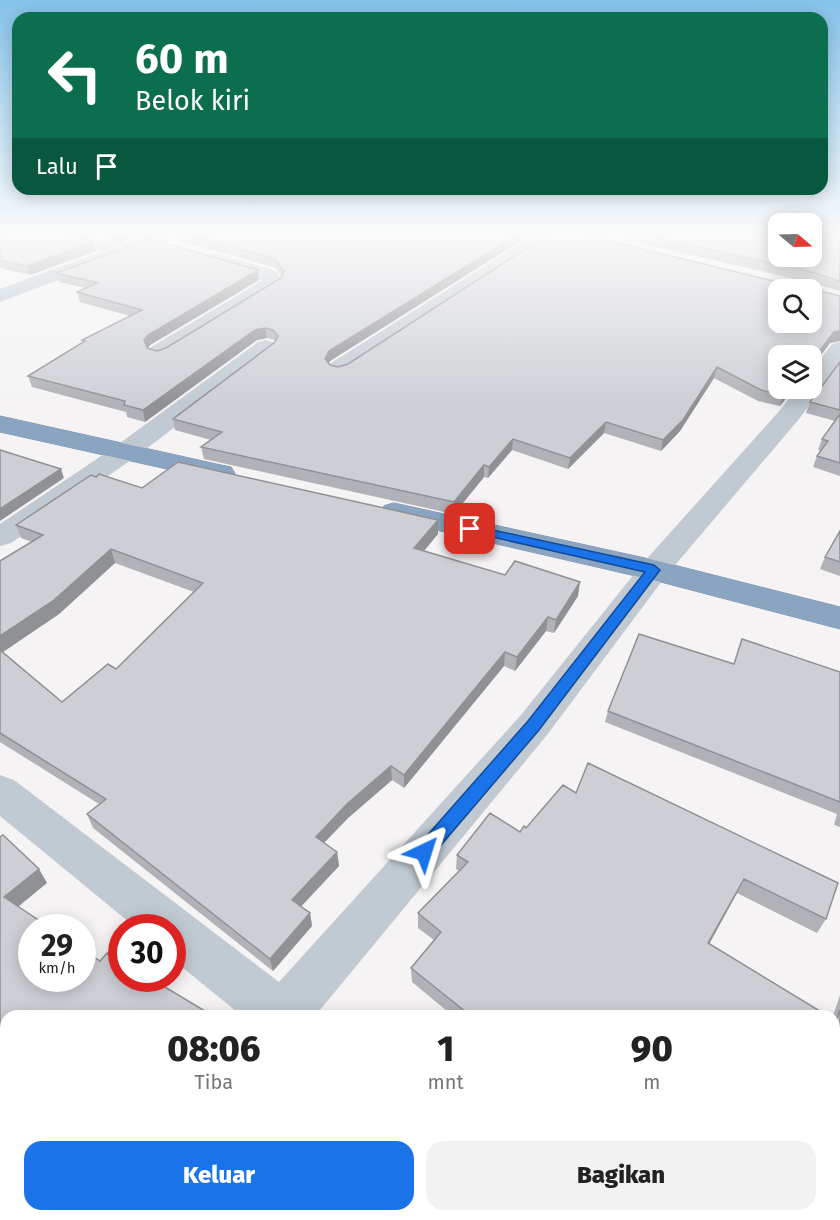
<!DOCTYPE html>
<html lang="id">
<style>
:root{--surface:#fff;--page:#f2f2f2;--text:#222;--muted:#767676;--accent:#1a73e8}
body{margin:0;font-family:"Fira Sans",sans-serif;background:var(--page);color:var(--text);height:100vh;display:flex;flex-direction:column;font-size:22px;white-space:nowrap}
*{box-sizing:border-box;margin:0}
p{font-size:20px;color:var(--muted)}
.icon{flex:none;width:33px;height:33px;fill:none;stroke:currentColor;stroke-width:2;stroke-linecap:round;stroke-linejoin:round}
.map{position:relative;flex:1;overflow:hidden}
.side{position:absolute;left:0px;top:1010px;width:840px;height:212px;display:flex;flex-direction:column;background:var(--surface);border-radius:18px 18px 0 0;box-shadow:0 3px 15px #0003}
.side>*{flex:none}
.banner{position:absolute;left:12px;top:12px;width:816px;height:183px;border-radius:18px;box-shadow:0 3px 15px #0003;background:#0b6e4f;color:#fff;overflow:hidden}
.needle{width:39px;rotate:109deg}
.buttons{position:absolute;left:768px;top:213px;display:grid;gap:12px}
.buttons a{display:grid;place-items:center;width:54px;height:54px;border-radius:12px;background:var(--surface);box-shadow:0 3px 15px #0003;font-size:30px}
.speed{position:absolute;left:18px;top:914px;display:flex;gap:12px;font-size:30px;font-weight:700;text-align:center}
.speed>*{display:grid;place-content:center;width:78px;height:78px;border-radius:50%;background:var(--surface);box-shadow:0 3px 15px #0003;line-height:1}
.speed small{font-size:15px;font-weight:400}
.speed .limit{border:9px solid #d22;background:#fff;color:#111}
.pin{position:absolute;display:grid;place-items:center;width:51px;height:51px;color:#fff;margin:-26px;border-radius:12px;box-shadow:0 3px 9px #0006}
.me{position:absolute;width:66px;margin:-33px;rotate:41deg;stroke-linejoin:round;filter:drop-shadow(0 0 4px #0008)}
.turn{display:flex;align-items:center;gap:21px;height:126px;padding:0 24px;font-size:27px}
.turn .icon{width:78px;height:78px;stroke-width:2.5}
.turn b{display:block;font-size:42px;line-height:51px}
.then{display:flex;align-items:center;height:57px;padding:0 24px;background:#0003;gap:12px;font-size:22px}
.eta{display:flex;justify-content:space-evenly;align-items:center;height:102px;text-align:center}
.eta b{font-size:36px;font-weight:800;line-height:42px}
.action{display:flex;gap:12px;margin-top:auto;padding:12px 24px}
.action a{flex:1;height:69px;border-radius:18px;background:var(--accent);color:#fff;font-size:24px;font-weight:800;line-height:69px;text-align:center}
.action a+a{background:var(--page);color:var(--text)}
.map>svg:first-child{display:block}
.lines{fill:none;stroke-linecap:round;stroke-linejoin:round}
.highway-casing{stroke:#7690ad;stroke-width:1}
.minor{fill:#c1cad2;fill-rule:evenodd}
.major{fill:#b3c2d1;fill-rule:evenodd}
.highway{fill:#8ba5c1;fill-rule:evenodd}
.wall{fill:#b0b2b7;fill-rule:evenodd}
.shaded-wall{fill:#909195}
.building{fill:#cdcfd5;stroke:#909195;stroke-width:1.5;fill-rule:evenodd}
.route{fill:#1a73e8;stroke:#114b97;stroke-width:1.5}
</style>
<div class="map">
<svg width="840" height="1220" viewBox="0 0 840 1220">
<rect width="100%" height="100%" fill="#f5f3f3"/>
<g class="lines">
<!-- highway casing -->
<g class="highway-casing">
<path id="highway" d="M0,416L221,465L231,467L235,473L231,479L221,481L0,432Z
M394,503L654,560L840,607V629L653,580L384,518L380,512L384,506Z"/>
</g>
<!-- minor -->
<path class="minor" d="M53,233H79L126,247L129,251L126,255L120,256L55,237Z
M537,233H557L347,373L339,375L331,373L328,368L331,363Z
M215,254L275,270L283,282L281,286L167,357L159,359L151,357L148,352L151,347L263,280L209,263L206,259L209,255Z
M266,340L274,342L277,347L274,352L134,458L11,543L0,546V524L116,446L258,342Z
M840,342V364L799,419L665,577L547,735L315,1016H242L172,959V927H135L0,816V775L14,780L279,982L521,715L643,563L781,409L797,388H812V370L832,344Z
M99,1215H159L157,1220H96Z
M519,1215H581L584,1220H521Z"/>
<!-- major -->
<path class="major" d="M151,233H175L173,237L0,302V289Z"/>
<!-- highway -->
<use href="#highway" class="highway"/>
</g>
<!-- wall -->
<path class="wall" d="M0,233L93,242L96,251L30,275L0,268Z
M87,233H144L119,243Z
M173,233H533L330,361L329,363L330,365L338,367L781,283H812L597,233H840V291L813,283L814,289L840,296V341L830,343L814,364L813,375L812,380V356L778,388H794L780,406L758,401L714,378L680,431L661,451L604,433L568,469L512,450L488,478L484,477L454,514L204,459L201,447L211,440L175,430L173,419L274,343L275,341V340L267,338L257,340L145,422L127,417L126,412L32,387L28,376L83,342L82,340L130,316L80,302L77,292L85,288L59,282L56,273L259,280L150,345L148,348L157,351L166,348L281,278L282,277L276,268L174,239Z
M840,362V476L813,467L817,456L821,451L818,450L822,439L835,421L806,413L810,402Z
M142,488L438,520V534L423,551L578,596L554,633L546,631L515,671L504,666L404,788L392,780L348,818L324,843L337,852L339,866L301,906L310,913L312,926L273,971L93,828L87,814L99,804L0,742V561L32,542L21,538L16,525ZM115,563L194,592L116,669L62,702L3,652L59,614Z
M840,531V576L820,569L825,557Z
M734,663L840,672V827L834,825L837,814L605,722L608,711Z
M576,793L826,919L817,933L737,893L709,944L828,1016H453L412,982L411,968L434,940L418,928V913L459,871L456,869L457,855L520,832Z
M840,995V1220H650L644,1215H834V1016H833Z"/>
<!-- shaded-wall -->
<path class="shaded-wall" d="M118,233H144L119,243L117,234Z
M520,233H533L330,361L326,369L325,359L329,351Z
M93,242L96,251L30,275L27,266Z
M258,270L259,280L150,345L146,351L144,340L148,335Z
M265,328L267,338L257,340L145,422L143,410L255,330Z
M840,331V341L830,343L812,367L814,358L834,332Z
M717,367L714,378L680,431L661,451L663,440Z
M789,388H794L780,406L783,396Z
M606,422L604,433L568,469L570,458Z
M513,439L512,450L488,478L489,467Z
M484,465V477L454,514V502Z
M61,469L64,478L0,521V509Z
M438,520V534L415,562L414,548Z
M111,549L115,563L59,614L0,654V636Z
M580,582L578,596L554,633L556,620Z
M548,617L546,631L515,671L517,657Z
M505,652L504,666L404,788V775Z
M391,766L392,780L348,818L317,850L316,837L347,804Z
M337,852L339,866L295,913L292,900Z
M39,869L47,883L13,911L4,897Z
M744,879L737,893L702,957L708,943Z
M310,913L312,926L273,971L270,959Z
M6,1208V1215H19L15,1220H0V1216Z"/>
<!-- building -->
<path class="building" d="M0,233H61L93,242L27,266L0,260Z
M184,233H520L329,351L325,359L330,365L338,367L348,364L550,233H577L781,283H813L814,289L840,296V331L834,332L814,358L813,375H812V356H778V388H789L783,396L761,390L717,367L683,420L663,440L606,422L570,458L513,439L489,467L484,465L454,502L201,447L222,432L173,419L274,343L278,336L273,330L265,328L255,330L143,410L124,405L125,401L28,376L85,341L82,340L142,310L77,292L98,283L56,273L150,239L258,270L148,335L144,340L147,348L157,351L166,348L281,278L284,271L275,259ZM778,290H812V322H778Z
M637,233H778V256H812V233H840V281L815,273Z
M840,362V410L810,402Z
M840,414V463L817,456L828,441L822,439Z
M0,450L61,469L0,509Z
M178,462L438,520L414,548L505,575L515,561L580,582L556,620L548,617L517,657L505,652L404,775L391,766L347,804L316,837L337,852L292,900L310,913L270,959L87,814L106,799L0,733V650L62,702L108,664L116,669L203,583L111,549L54,600L0,636V561L43,535L16,525L91,475L96,477L99,474L142,488Z
M840,531V562L825,557Z
M639,634L734,664L742,639L840,672V802L608,711Z
M588,763L838,883L826,919L744,879L708,943L828,1016H471L411,968L441,932L418,913L468,862L457,855L490,813L520,832L524,826L526,828L563,785L576,793Z
M3,835L39,869L4,897L49,927H32V978H82V949L100,961L107,953L122,961V978H150L210,1014L209,1016H6V1175L3,1179L6,1181V1208L0,1216V837Z
M840,1010V1220H668L662,1215H834V1019L836,1021Z
M202,1215H506L511,1220H198Z"/>
<!-- sky -->
<linearGradient id="sky" x2="0" y2="1"><stop stop-color="#85c3ea"/><stop offset="0.58" stop-color="#fafafa"/><stop offset="1" stop-color="#fafafa" stop-opacity="0"/></linearGradient>
<rect width="840" height="404" fill="url(#sky)"/>
<!-- route -->
<path class="route" d="M470,525L654,565L660,570L539,730L430,858L424,860L417,858L415,852L417,847L528,721L645,572L466,531V526Z"/>
</svg>
<div class="buttons">
<a><svg class="needle" viewBox="-14 -14 28 28"><path d="M0-13l5 13h-10z" fill="#e53935"/><path d="M0 13l5-13h-10z" fill="#767676"/></svg></a>
<a><svg class="icon" aria-label="search" viewBox="0 0 24 24"><circle cx="10" cy="10" r="6"/><path d="M15 15l6 6"/></svg></a>
<a><svg class="icon" aria-label="layers" viewBox="0 0 24 24"><path d="M12 4l9 5-9 5-9-5zM3 14l9 5 9-5"/></svg></a>
</div>
<div class="speed"><div>29<small>km/h</small></div><div class="limit">30</div></div>
<div class="pin" style="left:470px;top:529px;background:#d93025"><svg class="icon" aria-label="arrive" viewBox="0 0 24 24"><path d="M6 21V4h12l-3 4 3 4H6"/></svg></div>
<svg class="me" style="left:424px;top:852px" viewBox="-20 -20 40 40"><path d="M0-17L14 15 0 8-14 15z" fill="#1a73e8" stroke="#fff" stroke-width="4"/></svg>
<div class="banner">
<div class="turn"><svg class="icon" aria-label="left" viewBox="0 0 24 24"><path d="M17 20v-9H6M10 6l-5 5 5 5"/></svg><div><b>60 m</b>Belok kiri</div></div>
<div class="then">Lalu<svg class="icon" aria-label="arrive" viewBox="0 0 24 24"><path d="M6 21V4h12l-3 4 3 4H6"/></svg></div>
</div>
<section class="side">
<div class="eta">
<div><b>08:06</b><p>Tiba</p></div>
<div><b>1</b><p>mnt</p></div>
<div><b>90</b><p>m</p></div>
</div>
<div class="action"><a>Keluar</a><a>Bagikan</a></div>
</section>
</div>
